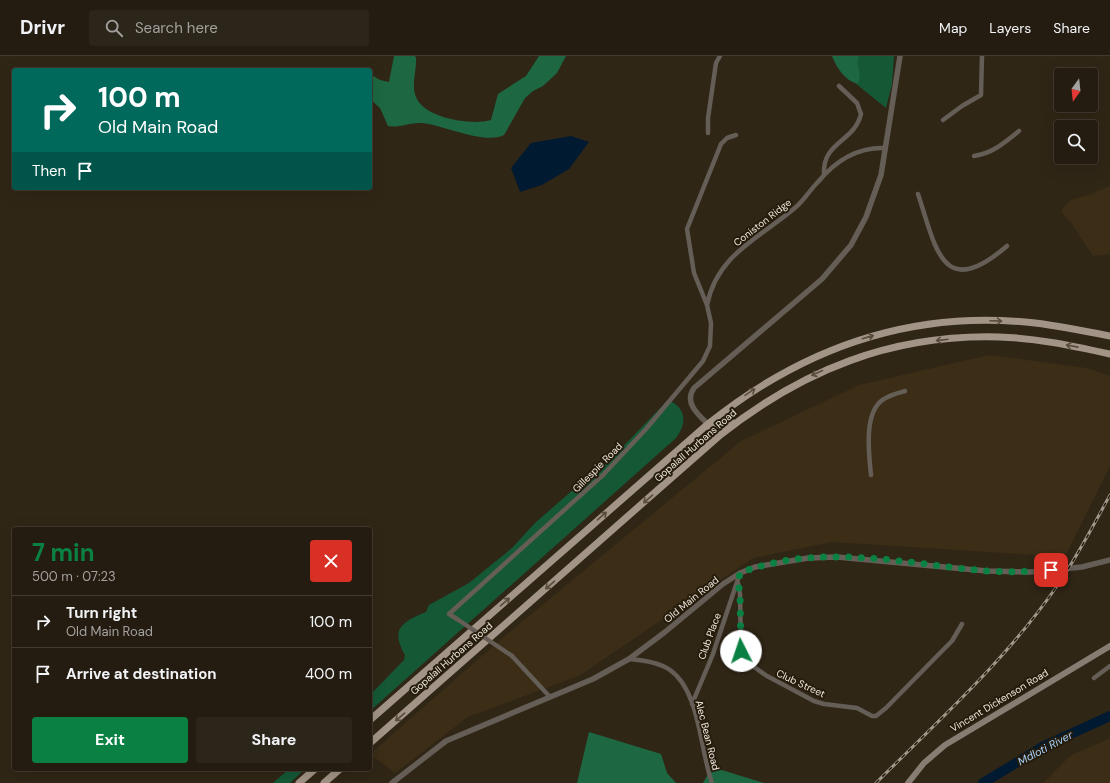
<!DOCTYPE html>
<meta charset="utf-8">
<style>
:root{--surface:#241c10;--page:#2c2519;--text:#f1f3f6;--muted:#a3a19f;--line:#413a30;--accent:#0b8043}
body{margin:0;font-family:"DM Sans",sans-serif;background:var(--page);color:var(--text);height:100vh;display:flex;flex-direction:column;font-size:15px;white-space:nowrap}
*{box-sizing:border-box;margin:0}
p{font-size:13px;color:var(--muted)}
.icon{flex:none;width:22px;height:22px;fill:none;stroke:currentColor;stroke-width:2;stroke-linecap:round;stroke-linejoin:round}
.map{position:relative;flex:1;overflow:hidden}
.sheet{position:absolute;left:12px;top:471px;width:360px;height:244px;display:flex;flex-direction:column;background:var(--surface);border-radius:4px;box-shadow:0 4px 16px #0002,0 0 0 1px var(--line)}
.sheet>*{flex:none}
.banner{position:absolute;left:12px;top:12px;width:360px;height:122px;border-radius:4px;box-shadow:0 4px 16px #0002,0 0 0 1px var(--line);background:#00695c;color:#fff;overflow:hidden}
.needle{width:26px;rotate:195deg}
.buttons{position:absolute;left:1054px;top:12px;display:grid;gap:8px}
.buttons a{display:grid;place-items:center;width:44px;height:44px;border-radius:4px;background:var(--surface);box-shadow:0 4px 16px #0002,0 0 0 1px var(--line);font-size:20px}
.pin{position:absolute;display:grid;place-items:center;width:34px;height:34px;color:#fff;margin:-17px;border-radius:8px;box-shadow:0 2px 6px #0006}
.me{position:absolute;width:44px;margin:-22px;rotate:356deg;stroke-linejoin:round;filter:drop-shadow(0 0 3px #0008)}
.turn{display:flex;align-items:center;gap:14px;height:84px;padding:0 20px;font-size:18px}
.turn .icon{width:52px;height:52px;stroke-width:2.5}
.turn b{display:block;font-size:28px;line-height:34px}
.then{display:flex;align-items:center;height:38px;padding:0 20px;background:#0003;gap:8px;font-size:15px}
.round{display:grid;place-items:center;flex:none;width:42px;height:42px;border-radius:4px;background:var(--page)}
.headline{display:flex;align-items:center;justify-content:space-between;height:68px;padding:0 20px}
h1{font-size:24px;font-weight:700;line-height:30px;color:var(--accent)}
.cta{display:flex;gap:8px;margin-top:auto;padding:8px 20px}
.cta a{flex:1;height:46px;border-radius:4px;background:var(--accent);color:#fff;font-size:16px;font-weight:700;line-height:46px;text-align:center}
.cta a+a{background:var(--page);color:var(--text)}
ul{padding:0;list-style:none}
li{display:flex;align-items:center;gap:12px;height:52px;padding:0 20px;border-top:1px solid var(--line)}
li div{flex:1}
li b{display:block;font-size:15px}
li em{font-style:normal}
header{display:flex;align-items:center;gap:24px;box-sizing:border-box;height:56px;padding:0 20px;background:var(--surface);border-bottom:1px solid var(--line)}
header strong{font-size:19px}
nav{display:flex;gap:22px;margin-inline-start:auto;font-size:14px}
.search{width:280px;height:36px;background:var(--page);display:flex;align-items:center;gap:10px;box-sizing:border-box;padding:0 14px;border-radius:4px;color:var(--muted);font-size:15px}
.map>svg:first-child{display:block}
.built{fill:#3b2d16}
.green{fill:#145836}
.forest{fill:#1d6842}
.water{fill:#001a32}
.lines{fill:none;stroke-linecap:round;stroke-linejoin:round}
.river{stroke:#001a32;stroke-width:10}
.minor{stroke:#655e57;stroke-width:4.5}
.tertiary{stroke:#655e57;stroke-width:5.5}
.secondary{stroke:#887d72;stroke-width:6}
.primary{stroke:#a29486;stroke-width:7}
.rail-casing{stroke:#a1988c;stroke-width:3}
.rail{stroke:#261c0c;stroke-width:1.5;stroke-dasharray:4.5;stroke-linecap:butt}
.minor-bridge{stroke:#655e57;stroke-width:4.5}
.oneway{stroke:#584c3d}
.route{stroke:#0b8043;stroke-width:7;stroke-dasharray:0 12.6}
.labels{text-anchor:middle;stroke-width:4;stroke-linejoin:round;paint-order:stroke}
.street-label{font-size:10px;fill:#efe8de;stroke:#261c0c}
.water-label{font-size:11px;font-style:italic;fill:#a8d3fe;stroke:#261c0c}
</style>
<header>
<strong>Drivr</strong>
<div class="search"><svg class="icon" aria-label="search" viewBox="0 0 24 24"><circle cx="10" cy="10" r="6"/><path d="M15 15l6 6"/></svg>Search here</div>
<nav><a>Map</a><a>Layers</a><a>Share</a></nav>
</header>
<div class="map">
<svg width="1110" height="727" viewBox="0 0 1110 727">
<rect width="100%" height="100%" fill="#302616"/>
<!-- built -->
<path class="built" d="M1110,130V198L1093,200L1071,167L1062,157V153L1070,144L1089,139Z
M989,299L1087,312L1110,320V410L1065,501L832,486L753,502L579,620L468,661L395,717L370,698L507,578L741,385L859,329Z
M1110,682V727H1043L1070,700Z"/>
<!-- green -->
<path class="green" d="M859,0H894L892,28L886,52L855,27L858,28C860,18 855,8 859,0Z
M668,344C687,352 687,368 676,382L370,655V639L404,604L405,599C390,573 402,566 426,556L429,549L469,527L512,492L535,467L590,419L610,404Z
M289,713H305L290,727H273Z"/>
<!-- forest -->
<path class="forest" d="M394,0H415L416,2C417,15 410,30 417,43C426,62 472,70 491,64L498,38L526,20L539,0H566L557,17L543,30L533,35L525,42L504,79C484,89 444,69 422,67C411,66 399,72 388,70L380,52L370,43V18L380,24L389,26Z
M832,0H859C855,9 863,19 858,28C844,24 837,12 832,0Z
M589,676L661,698L667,717L676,727H577Z
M712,711L764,727H703Z"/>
<!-- water -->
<path class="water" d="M571,80L589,86L569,113L542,129L520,136L511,112L531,87Z"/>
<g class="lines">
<!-- river -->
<path class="river" d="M983,727L1044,690L1110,660"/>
<!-- minor -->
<path class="minor" d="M943,64L962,50L981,39L982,0
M708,77V62L716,7L720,0
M974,100C993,97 1004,87 1019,75
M824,119C822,85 854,87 861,58L857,47L839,30
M918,138C936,192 942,246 1007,190
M707,249C717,198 760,182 796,151C804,144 810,134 818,126C836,104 857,91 885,92
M871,419C869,399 863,355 884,343C890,339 898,337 905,335
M738,527L740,538L741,595L747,606L767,620L814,645L824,648L857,652L872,660H876L886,652L939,598L952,585L962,568
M457,563L449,558L603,419L646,373L703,305L710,290L711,267L707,249L694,217L687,173L721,88L727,82L736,79
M512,600L550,641
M629,603C642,604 659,606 670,614C700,635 700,694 712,727
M1094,622L1110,610
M692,648L713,598L740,517"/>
<!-- tertiary -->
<path class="tertiary" d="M708,368C697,358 684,346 694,332L822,223L851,189L866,161L881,119L900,0
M392,727L446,685L593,623L629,603L665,576L723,528L740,517L755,511L808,502L837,501L987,515L1031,516L1082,511L1110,504"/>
<!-- secondary -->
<path class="secondary" d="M908,727L924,707L945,689L1110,590"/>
<!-- primary -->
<path class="primary" d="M708,368L717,370L733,367
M708,368L712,375L711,387
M370,664L708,368C804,291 911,253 1035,267C1060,270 1085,275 1110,280
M370,687L719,380C802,314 892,278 999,281C1037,282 1073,290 1110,298
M299,727L315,713
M324,727L340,713"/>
<!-- rail casing -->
<g class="rail-casing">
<path id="rail" d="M876,727C939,664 1006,604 1057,530C1077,501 1093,470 1110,439"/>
</g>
<!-- rail -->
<use href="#rail" class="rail"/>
<!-- minor-bridge -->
<path class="minor-bridge" d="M457,563L512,600"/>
</g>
<!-- one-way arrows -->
<defs><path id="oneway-shaft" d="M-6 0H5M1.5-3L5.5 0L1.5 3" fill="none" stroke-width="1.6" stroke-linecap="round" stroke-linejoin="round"/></defs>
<g class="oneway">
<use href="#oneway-shaft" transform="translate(996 265) rotate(2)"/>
<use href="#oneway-shaft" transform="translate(868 281) rotate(-16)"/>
<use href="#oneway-shaft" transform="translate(942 284) rotate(173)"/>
<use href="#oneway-shaft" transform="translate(1072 290) rotate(-169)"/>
<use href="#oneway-shaft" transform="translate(817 317) rotate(156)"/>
<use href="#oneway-shaft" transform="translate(750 336) rotate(-34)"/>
<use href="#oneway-shaft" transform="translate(648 443) rotate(139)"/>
<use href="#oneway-shaft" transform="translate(602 460) rotate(-41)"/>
<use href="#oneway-shaft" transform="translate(550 529) rotate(139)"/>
<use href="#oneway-shaft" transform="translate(505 546) rotate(-41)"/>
<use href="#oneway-shaft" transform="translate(400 661) rotate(139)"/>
</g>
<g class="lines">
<!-- route -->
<path class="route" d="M741,595L740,538L738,527L740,517C819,486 906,508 987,515C1009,516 1030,516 1051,514"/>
</g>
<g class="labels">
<!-- street labels -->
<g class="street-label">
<text transform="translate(762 166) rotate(-38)" y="4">Coniston Ridge</text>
<text transform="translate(695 389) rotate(-41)" y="4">Gopalall Hurbans Road</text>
<text transform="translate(597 411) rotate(-45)" y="4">Gillespie Road</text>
<text transform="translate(691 543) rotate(-39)" y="4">Old Main Road</text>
<text transform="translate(709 580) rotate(-70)" y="4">Club Place</text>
<text transform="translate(451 602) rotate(-41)" y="4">Gopalall Hurbans Road</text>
<text transform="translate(801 627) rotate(25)" y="4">Club Street</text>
<text transform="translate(999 644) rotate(-31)" y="4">Vincent Dickenson Road</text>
<text transform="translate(708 679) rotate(76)" y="4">Alec Bean Road</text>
</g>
<!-- water labels -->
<g class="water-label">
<text transform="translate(1045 692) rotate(-28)" y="4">Mdloti River</text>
</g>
</g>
</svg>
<div class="buttons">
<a><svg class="needle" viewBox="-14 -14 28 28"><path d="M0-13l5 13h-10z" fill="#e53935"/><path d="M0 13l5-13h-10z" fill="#a3a19f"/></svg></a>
<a><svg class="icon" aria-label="search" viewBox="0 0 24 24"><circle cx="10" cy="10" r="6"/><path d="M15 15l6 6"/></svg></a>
</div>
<div class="pin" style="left:1051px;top:514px;background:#d93025"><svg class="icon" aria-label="arrive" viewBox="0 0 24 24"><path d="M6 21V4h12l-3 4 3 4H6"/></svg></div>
<svg class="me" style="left:741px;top:595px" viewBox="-20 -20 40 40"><circle r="19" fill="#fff"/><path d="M0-13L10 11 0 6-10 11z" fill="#0b8043"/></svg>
<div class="banner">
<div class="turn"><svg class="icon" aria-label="right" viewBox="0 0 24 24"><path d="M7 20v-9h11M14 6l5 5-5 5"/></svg><div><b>100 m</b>Old Main Road</div></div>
<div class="then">Then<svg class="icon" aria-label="arrive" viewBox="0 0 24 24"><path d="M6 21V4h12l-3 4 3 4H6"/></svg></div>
</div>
<section class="sheet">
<div class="headline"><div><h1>7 min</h1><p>500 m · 07:23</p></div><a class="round" style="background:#d93025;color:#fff"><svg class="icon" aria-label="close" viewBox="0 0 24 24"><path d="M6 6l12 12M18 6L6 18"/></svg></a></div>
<ul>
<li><svg class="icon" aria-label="right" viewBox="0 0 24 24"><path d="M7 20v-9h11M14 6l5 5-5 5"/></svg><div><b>Turn right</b><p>Old Main Road</p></div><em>100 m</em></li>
<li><svg class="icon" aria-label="arrive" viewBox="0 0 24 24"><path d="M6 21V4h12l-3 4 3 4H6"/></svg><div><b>Arrive at destination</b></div><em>400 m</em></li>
</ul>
<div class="cta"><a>Exit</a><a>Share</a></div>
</section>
</div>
